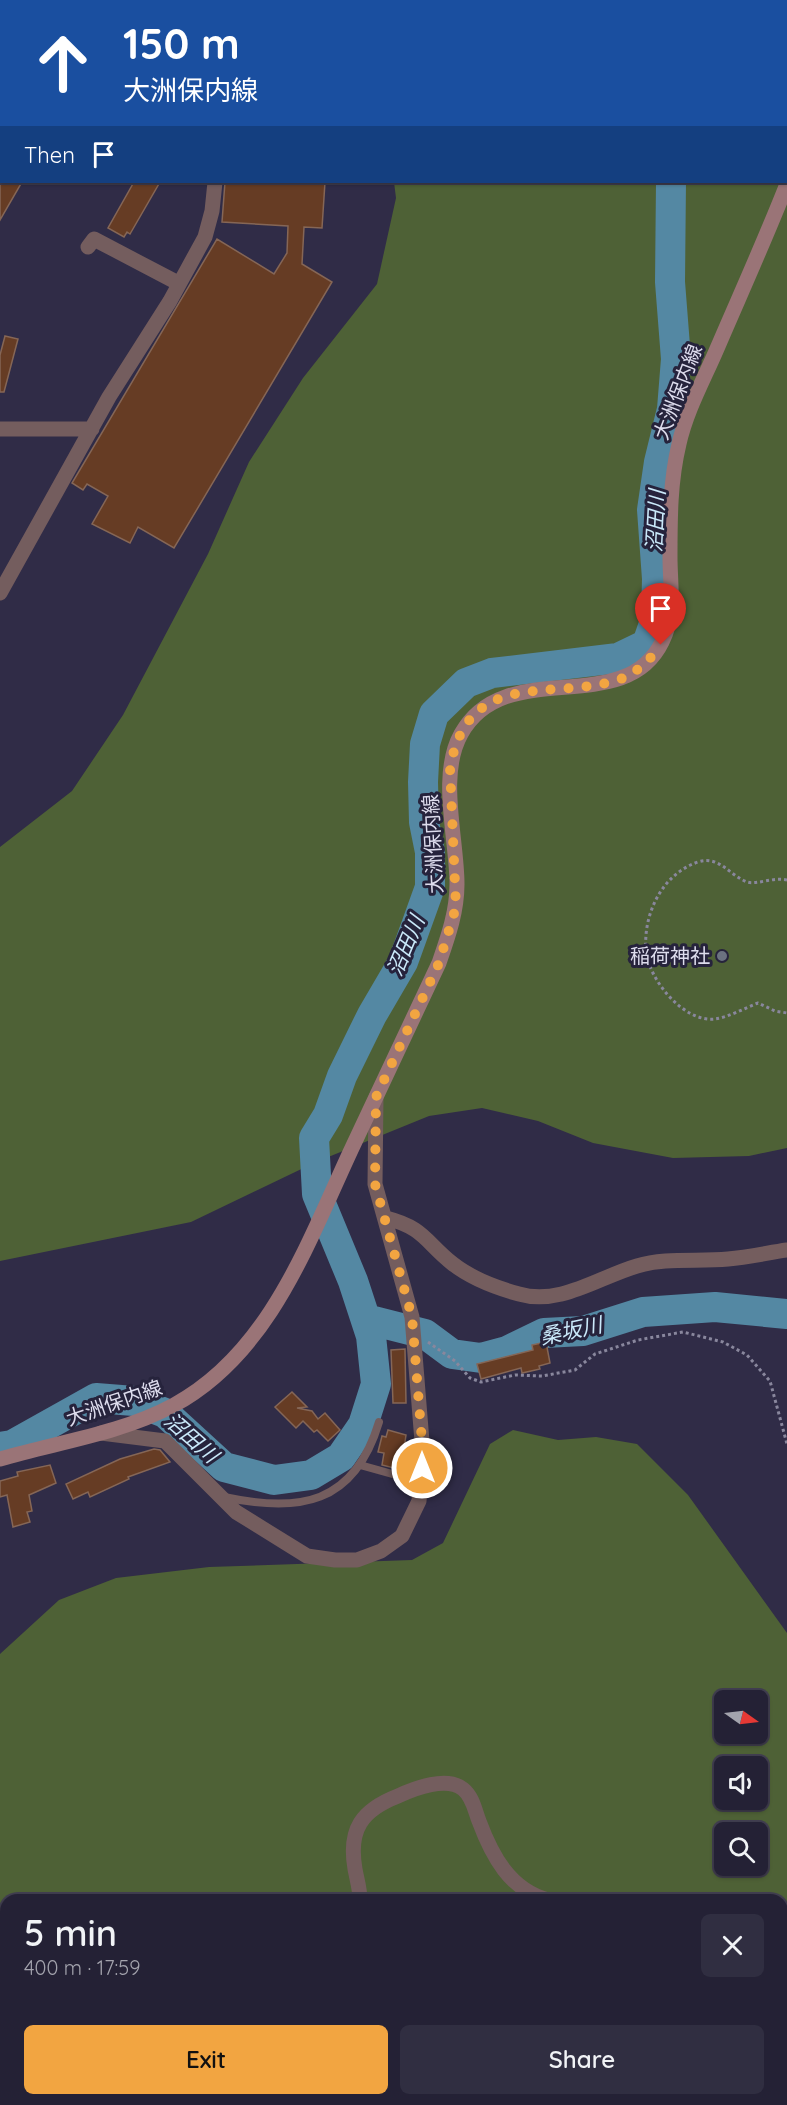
<!DOCTYPE html>
<meta charset="utf-8">
<style>
:root{--surface:#242135;--page:#302e41;--text:#f1f3f6;--muted:#a3a3ad;--line:#413e50;--accent:#f2a541}
body{margin:0;font-family:Quicksand,"Noto Sans JP",sans-serif;background:var(--page);color:var(--text);height:100vh;display:flex;flex-direction:column;font-size:22px;white-space:nowrap}
*{box-sizing:border-box;margin:0}
p{font-size:20px;color:var(--muted)}
.icon{flex:none;width:33px;height:33px;fill:none;stroke:currentColor;stroke-width:2;stroke-linecap:round;stroke-linejoin:round}
.map{position:relative;flex:1;overflow:hidden}
.sheet{position:absolute;left:0px;top:1894px;width:788px;height:212px;display:flex;flex-direction:column;background:var(--surface);border-radius:18px 18px 0 0;box-shadow:0 2px 4px #0004,0 0 0 2px var(--line)}
.sheet>*{flex:none}
.guide{position:absolute;left:0px;top:0px;width:788px;height:183px;box-shadow:0 2px 4px #0004,0 0 0 2px var(--line);background:#1a4fa0;color:#fff;overflow:hidden}
.needle{width:39px;rotate:104deg}
.tools{position:absolute;left:714px;top:1690px;display:grid;gap:12px}
.tools a{display:grid;place-items:center;width:54px;height:54px;border-radius:9px;background:var(--surface);box-shadow:0 2px 4px #0004,0 0 0 2px var(--line);font-size:30px}
.pin{position:absolute;display:grid;place-items:center;width:51px;height:51px;color:#fff;margin:-62px -26px;border-radius:50% 50% 50% 0;rotate:-45deg;box-shadow:0 0 6px #0007}
.pin .icon{rotate:45deg}
.me{position:absolute;width:66px;margin:-33px;rotate:0deg;stroke-linejoin:round;filter:drop-shadow(0 0 4px #0008)}
.turn{display:flex;align-items:center;gap:21px;height:126px;padding:0 24px;font-size:27px}
.turn .icon{width:78px;height:78px;stroke-width:2.5}
.turn b{display:block;font-size:42px;line-height:51px}
.then{display:flex;align-items:center;height:57px;padding:0 24px;background:#0003;gap:12px;font-size:22px}
.round{display:grid;place-items:center;flex:none;width:63px;height:63px;border-radius:9px;background:var(--page)}
.head{display:flex;align-items:center;justify-content:space-between;height:102px;padding:0 24px}
h1{font-size:36px;font-weight:600;line-height:45px}
.button{display:flex;gap:12px;margin-top:auto;padding:12px 24px}
.button a{flex:1;height:69px;border-radius:9px;background:var(--accent);color:#111;font-size:24px;font-weight:600;line-height:69px;text-align:center}
.button a+a{background:var(--page);color:var(--text)}
.map>svg:first-child{display:block}
.forest{fill:#4e6136;fill-rule:evenodd}
.lines{fill:none;stroke-linecap:round;stroke-linejoin:round}
.river{stroke:#5488a3;stroke-width:30}
.building{fill:#663c24;stroke:#856656;stroke-width:1.5}
.path{stroke:#89879d;stroke-width:3;stroke-dasharray:3 3;stroke-linecap:butt}
.lane{stroke:#745d5e;stroke-width:8}
.street{stroke:#745d5e;stroke-width:15}
.secondary{stroke:#9a7477;stroke-width:15}
.route{stroke:#f2a541;stroke-width:10;stroke-dasharray:0 18}
.worship-dot{fill:#6b7280;stroke:#26233c;stroke-width:2}
.labels{text-anchor:middle;stroke-width:6;stroke-linejoin:round;paint-order:stroke}
.street-label{font-size:20px;fill:#dddced;stroke:#26233c}
.poi-label{font-size:20px;fill:#dddced;stroke:#26233c;text-anchor:end}
.water-label{font-size:21px;font-style:italic;fill:#cae9fa;stroke:#26233c}
</style>
<div class="map">
<svg width="787" height="2105" viewBox="0 0 787 2105">
<rect width="100%" height="100%" fill="#302c47"/>
<!-- forest -->
<path class="forest" d="M361,0H787V1148L749,1156L673,1158L593,1143L538,1121L482,1108L429,1116L316,1162L191,1222L0,1261V847L72,791L123,715L208,554L249,462L303,378L377,284L396,198L394,182H786V2Z
M513,1430L558,1440L596,1437L637,1444L688,1495L787,1633V2105H0V1654L59,1600L116,1578L209,1567L412,1560L443,1543L490,1444ZM724,1701H758V1734H724ZM724,1767H758V1800H724ZM724,1833H758V1866H724ZM6,1900H782V2100H6Z"/>
<g class="lines">
<!-- river -->
<path class="river" d="M668,0V2
M770,2L773,0
M366,1319L425,1334L452,1354L481,1358L507,1351L544,1333L583,1331L643,1312L715,1307L787,1314
M0,1447L12,1445L96,1398L134,1401L165,1413L224,1467L274,1480L311,1475L341,1457L363,1425L376,1384L371,1336L353,1281L317,1194L314,1138L328,1115L342,1076L372,1015L403,962L430,887V852L424,822L423,782L425,744L434,714L466,683L492,673L618,658L647,644L656,618L657,579L652,510L659,462L672,409L676,359L670,282L671,182"/>
</g>
<!-- building -->
<path class="building" d="M0,182H22L0,220Z
M134,182H160L130,234L127,232L124,237L108,228Z
M225,182H325L322,228L304,227L302,264L332,282L174,548L138,527L130,543L92,524L108,496L87,484L83,490L72,483L217,239L274,274L287,253L288,226L222,222Z
M5,336L18,339L4,392H0V355Z
M546,1342L550,1363L539,1366L540,1369L522,1373L521,1368L481,1379L477,1364L533,1350L532,1345Z
M405,1349L406,1403H393L391,1350Z
M292,1392L307,1407L297,1408L312,1411L318,1419L325,1413L340,1430L328,1441L317,1430L314,1432L303,1421L296,1428L275,1407Z
M388,1430L406,1435L405,1442L408,1443L402,1470L382,1465L384,1453L378,1452L382,1436L386,1437Z
M154,1449L160,1450L170,1462L128,1477L129,1479L90,1497L88,1492L73,1499L66,1484L120,1459Z
M50,1465L56,1483L29,1495L32,1511L27,1512L30,1522L13,1527L7,1495L0,1497V1481L18,1476L17,1472Z"/>
<g class="lines">
<!-- path -->
<path class="path" d="M787,880C772,877 757,885 747,882C729,875 719,855 698,862C662,874 643,914 646,950C648,979 684,1023 715,1019C729,1017 745,1008 758,1003L775,1011L787,1013
M428,1342L455,1361L470,1378L481,1382L515,1375L542,1376L575,1370L595,1354L638,1340L683,1332L723,1342L747,1355L770,1381L787,1444"/>
<!-- lane -->
<path class="lane" d="M360,1465L421,1482
M224,1497C299,1513 354,1505 379,1422"/>
<!-- street -->
<path class="street" d="M223,2V0
M88,247L94,239L178,283
M0,429H92
M0,593L109,397L170,301L205,237L212,211L215,182
M386,1218C425,1228 425,1242 453,1264C471,1278 497,1288 519,1294C560,1306 599,1277 637,1266C666,1257 698,1262 728,1259C748,1257 767,1253 787,1250
M101,1433L165,1441L236,1512L307,1556L335,1560H357L381,1551L402,1536L419,1501L423,1454L412,1317L375,1184L376,1097
M360,1900C360,1889 357,1880 355,1869C348,1829 362,1810 398,1796C415,1788 447,1776 463,1789C473,1797 475,1811 479,1821C492,1856 510,1890 548,1900
M78,2100L81,2105
M665,2100H693
M740,2100L746,2105"/>
<!-- secondary -->
<path class="secondary" d="M0,1459C58,1442 120,1434 174,1405C270,1353 308,1242 352,1148C381,1086 410,1025 439,963C448,937 457,912 457,884C457,839 438,775 461,734C505,654 624,720 662,642C676,614 670,587 670,557C670,519 670,481 679,444C686,412 703,381 716,351C740,295 765,240 787,184"/>
</g>
<g class="lines">
<!-- route -->
<path class="route" d="M422,1468L423,1454L412,1317L375,1184L376,1097L439,963L456,907L450,768C468,669 545,700 615,681C635,675 649,661 661,645"/>
</g>
<!-- markers -->
<circle class="worship-dot" cx="722" cy="956" r="6"/>
<g class="labels">
<!-- street labels -->
<g class="street-label">
<text transform="translate(678 392) rotate(-69)" y="7">大洲保内線</text>
<text transform="translate(433 844) rotate(-93)" y="7">大洲保内線</text>
<text transform="translate(114 1403) rotate(-19)" y="7">大洲保内線</text>
</g>
<!-- poi labels -->
<g class="poi-label">
<text x="710" y="963">稲荷神社</text>
</g>
<!-- water labels -->
<g class="water-label">
<text transform="translate(656 521) rotate(-87)" y="7">沼田川</text>
<text transform="translate(406 946) rotate(-67)" y="7">沼田川</text>
<text transform="translate(571 1331) rotate(-12)" y="7">桑坂川</text>
<text transform="translate(191 1438) rotate(41)" y="7">沼田川</text>
</g>
</g>
</svg>
<div class="tools">
<a><svg class="needle" viewBox="-14 -14 28 28"><path d="M0-13l5 13h-10z" fill="#e53935"/><path d="M0 13l5-13h-10z" fill="#a3a3ad"/></svg></a>
<a><svg class="icon" aria-label="sound" viewBox="0 0 24 24"><path d="M4 9h4l5-4v14l-5-4H4zM17 9q2 3 0 6"/></svg></a>
<a><svg class="icon" aria-label="search" viewBox="0 0 24 24"><circle cx="10" cy="10" r="6"/><path d="M15 15l6 6"/></svg></a>
</div>
<div class="pin" style="left:661px;top:645px;background:#d93025"><svg class="icon" aria-label="arrive" viewBox="0 0 24 24"><path d="M6 21V4h12l-3 4 3 4H6"/></svg></div>
<svg class="me" style="left:422px;top:1468px" viewBox="-20 -20 40 40"><circle r="17" fill="#f2a541" stroke="#fff" stroke-width="3"/><path d="M0-11L8 9 0 5-8 9z" fill="#fff"/></svg>
<div class="guide">
<div class="turn"><svg class="icon" aria-label="ahead" viewBox="0 0 24 24"><path d="M12 20V5M6 11l6-6 6 6"/></svg><div><b>150 m</b>大洲保内線</div></div>
<div class="then">Then<svg class="icon" aria-label="arrive" viewBox="0 0 24 24"><path d="M6 21V4h12l-3 4 3 4H6"/></svg></div>
</div>
<section class="sheet">
<div class="head"><div><h1>5 min</h1><p>400 m · 17:59</p></div><a class="round"><svg class="icon" aria-label="close" viewBox="0 0 24 24"><path d="M6 6l12 12M18 6L6 18"/></svg></a></div>
<div class="button"><a>Exit</a><a>Share</a></div>
</section>
</div>
